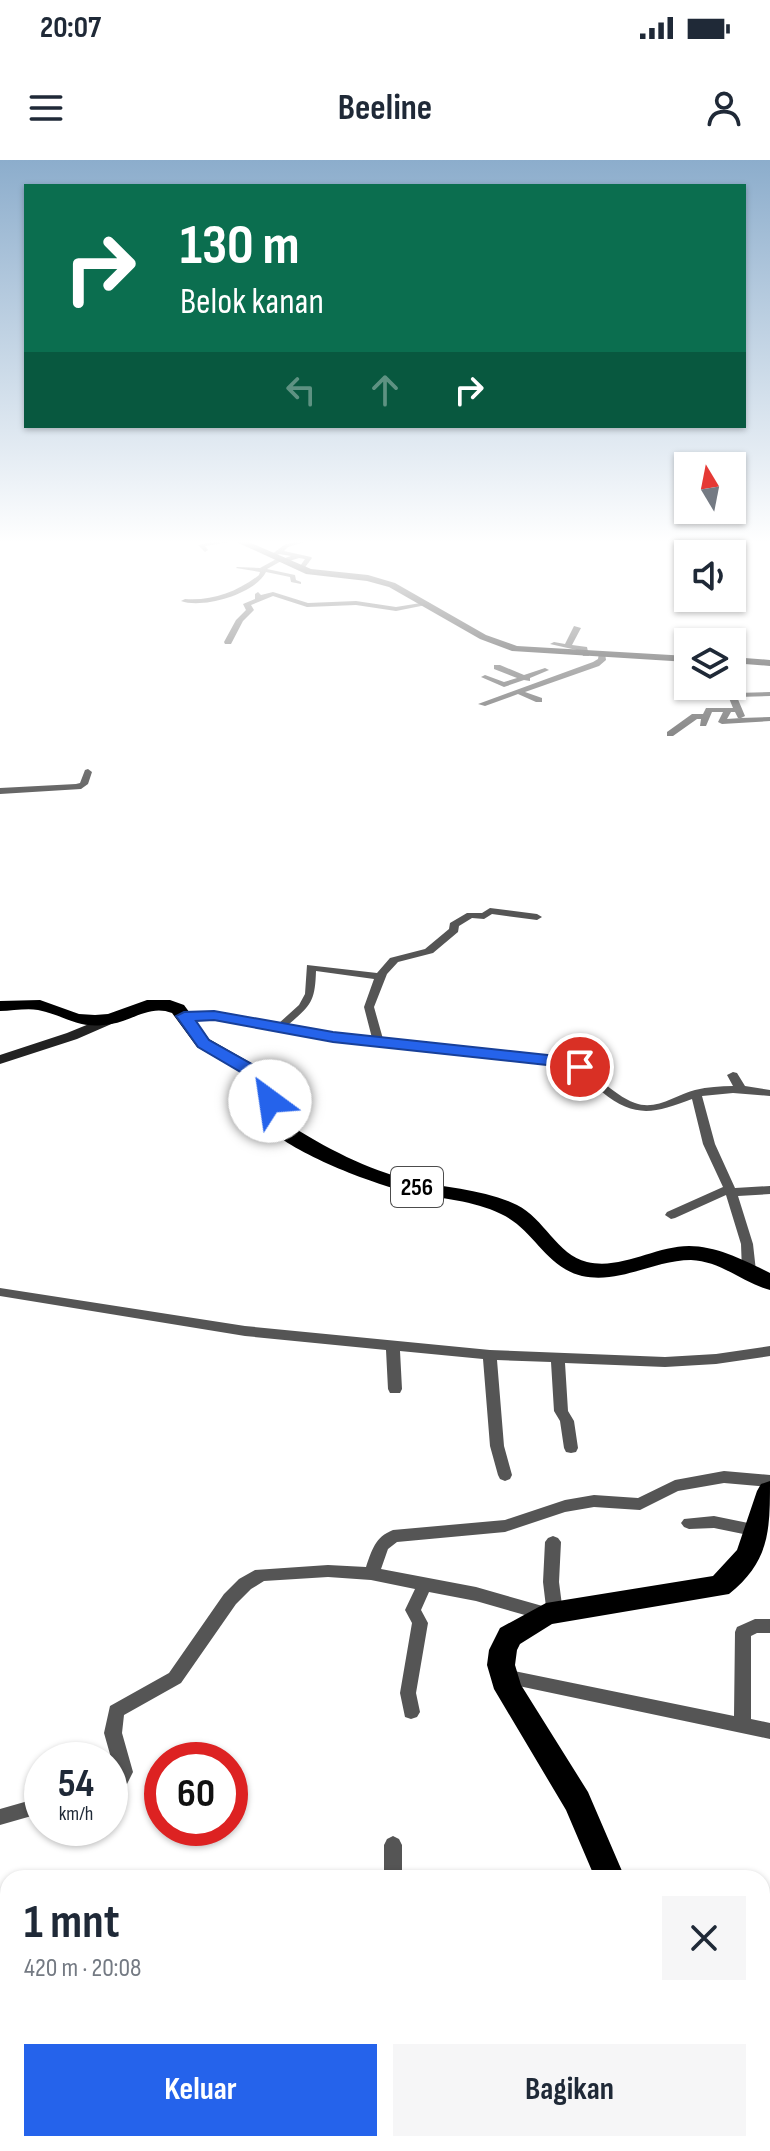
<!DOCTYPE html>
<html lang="id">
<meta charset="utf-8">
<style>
:root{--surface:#fff;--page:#f6f6f7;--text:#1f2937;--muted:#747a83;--accent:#2563eb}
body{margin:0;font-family:"Sofia Sans Condensed",sans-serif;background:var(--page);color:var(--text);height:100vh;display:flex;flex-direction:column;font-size:30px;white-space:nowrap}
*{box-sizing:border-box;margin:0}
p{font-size:26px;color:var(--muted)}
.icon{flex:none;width:44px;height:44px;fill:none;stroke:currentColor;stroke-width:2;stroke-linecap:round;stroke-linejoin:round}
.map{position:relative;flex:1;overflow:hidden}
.side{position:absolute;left:0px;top:1710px;width:770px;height:282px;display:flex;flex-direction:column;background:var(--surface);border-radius:24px 24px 0 0;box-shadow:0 2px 6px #0004}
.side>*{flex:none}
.top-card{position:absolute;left:24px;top:24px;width:722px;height:244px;border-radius:0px;box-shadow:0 2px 6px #0004;background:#0b6e4f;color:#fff;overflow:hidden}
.needle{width:52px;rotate:350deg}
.fabs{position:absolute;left:674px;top:292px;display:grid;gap:16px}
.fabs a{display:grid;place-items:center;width:72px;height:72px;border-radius:0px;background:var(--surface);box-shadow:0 2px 6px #0004;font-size:40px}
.speed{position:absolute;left:24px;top:1582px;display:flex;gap:16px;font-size:40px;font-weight:700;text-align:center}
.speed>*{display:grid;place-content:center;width:104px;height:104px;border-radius:50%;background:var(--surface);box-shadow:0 2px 6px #0004;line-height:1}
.speed small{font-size:20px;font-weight:400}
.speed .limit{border:12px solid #d22;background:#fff;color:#111}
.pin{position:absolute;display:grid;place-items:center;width:68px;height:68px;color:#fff;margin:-34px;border:4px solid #fff;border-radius:50%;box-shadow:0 2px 8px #0007}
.me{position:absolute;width:88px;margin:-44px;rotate:329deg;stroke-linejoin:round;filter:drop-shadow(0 0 6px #0008)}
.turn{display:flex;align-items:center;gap:28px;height:168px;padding:0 24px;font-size:36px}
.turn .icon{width:104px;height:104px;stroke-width:2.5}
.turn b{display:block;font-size:56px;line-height:68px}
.lanes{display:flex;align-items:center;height:76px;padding:0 24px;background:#0003;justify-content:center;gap:40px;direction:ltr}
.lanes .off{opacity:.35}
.round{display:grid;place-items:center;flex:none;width:84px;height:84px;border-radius:0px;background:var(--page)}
.overview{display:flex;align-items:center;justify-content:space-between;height:136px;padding:0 24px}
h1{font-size:48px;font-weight:700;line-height:60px}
.cta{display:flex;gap:16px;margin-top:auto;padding:16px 24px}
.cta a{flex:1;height:92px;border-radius:0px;background:var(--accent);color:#fff;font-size:32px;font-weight:700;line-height:92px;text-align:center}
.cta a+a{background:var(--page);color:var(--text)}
.status{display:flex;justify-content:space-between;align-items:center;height:56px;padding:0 40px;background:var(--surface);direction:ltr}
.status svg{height:22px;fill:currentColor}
header{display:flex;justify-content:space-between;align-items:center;height:104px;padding:0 24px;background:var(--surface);font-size:36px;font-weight:700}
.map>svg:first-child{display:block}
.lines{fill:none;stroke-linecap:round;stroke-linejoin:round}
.street{fill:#555;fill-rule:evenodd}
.secondary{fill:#222;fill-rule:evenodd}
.primary{fill:#000;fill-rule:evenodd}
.route{fill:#2563eb;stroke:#184099;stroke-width:2}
.labels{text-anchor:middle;stroke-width:6;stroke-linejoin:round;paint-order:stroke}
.shield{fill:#fff;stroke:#4c4c4c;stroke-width:2}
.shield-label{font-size:24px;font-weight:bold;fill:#000}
</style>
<div class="status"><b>20:07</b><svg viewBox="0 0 49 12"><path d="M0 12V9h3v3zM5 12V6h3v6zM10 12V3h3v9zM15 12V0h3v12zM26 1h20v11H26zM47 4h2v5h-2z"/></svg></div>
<header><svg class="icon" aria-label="menu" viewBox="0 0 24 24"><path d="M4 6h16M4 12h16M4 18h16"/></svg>Beeline<svg class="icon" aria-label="person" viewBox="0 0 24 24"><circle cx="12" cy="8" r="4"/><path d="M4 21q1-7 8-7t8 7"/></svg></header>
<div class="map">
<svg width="770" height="1991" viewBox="0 0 770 1991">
<rect width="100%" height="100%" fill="#fff"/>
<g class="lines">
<!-- street -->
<path class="street" d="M222,380H242L205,386L208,390L205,392L198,385Z
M300,380H312L288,387L284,391L311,397L312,398L303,410L298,409L305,399L299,398L286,402L283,400L267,409L295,415L296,420L301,422V424L291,422L290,417L266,412C255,434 203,449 181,441L185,439C212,441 237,432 259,415L260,412L236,408L237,407L260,408L280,397L285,398L291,396L279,394L274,397L271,395L284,385Z
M258,432L261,435L273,432L308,443L356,441L396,447L427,442L431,444L396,451L356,445L307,447L273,436L251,445L254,450L243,461L231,484H225L224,482L236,460L246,450L243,444L255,439V434Z
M574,466L581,468L572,485L587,487L589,496H583L581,491L550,484L554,482L565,484Z
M599,493H605L606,500L599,506L525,532L542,538V542H536L518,534L485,546L478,544L593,502L598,499Z
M740,499L747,501L744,511L732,518V513L737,510Z
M494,505H500L524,515L545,508L549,510L530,518V521L524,520L504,527L481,517L485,515L504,522L517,518L494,509Z
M724,526H732L735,533L770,532V536L737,537L745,556L741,558L770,557V561L722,564L718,562L723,552H712L706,566H700L701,559H697L673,576H667V572L692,554H703L706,548H733ZM731,552H735L738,558H741L727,559Z
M88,609L92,612L88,624L81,629L0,634V628L76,624L80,623L85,610Z
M490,748L537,754L542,757L537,760L492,754L484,759L472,758L459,766L458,772L433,793L398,802L387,814L374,847L383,879L572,901C595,911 611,934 635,943C656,951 676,935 695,930C708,927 720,926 733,926L727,915L733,912L737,913L745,926L770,930V936L733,933L702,936L715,984L735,1028L770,1026V1034L738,1036L753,1084L756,1111L754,1114H744L742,1111L741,1084L726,1035L675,1058L671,1059L665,1055L667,1052L723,1027L703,984L692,939C655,953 635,959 602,932C590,922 580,913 566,906L333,880L214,858L184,859L179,856C199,844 254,859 278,864L299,845L305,834L307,805L377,813L390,798L425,789L449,769L450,763L467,753H482ZM316,811L374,819L364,847L372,878L333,874L288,865C311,845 315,842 316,811Z
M0,1128L245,1166L490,1190L665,1197L716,1194L770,1186V1196L716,1204L665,1207L565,1203L568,1251L574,1261L578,1288L576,1292L571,1293L566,1292L564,1288L560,1261L554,1251L551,1202L497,1200L504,1286L512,1315L510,1319L505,1321L500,1319L498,1315L490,1286L483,1199L400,1191L402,1229L400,1233H390L388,1229L386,1190L245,1176L0,1136Z
M724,1311L770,1315V1327L724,1323L678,1331L640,1350L594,1347L565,1352L505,1372L397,1382L388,1389L381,1409L476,1427L546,1447L543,1422L545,1382L548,1378L553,1376L558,1378L561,1382L559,1422L563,1453L561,1458L546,1461L476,1441L429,1432L421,1450L428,1463L416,1533L420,1552L417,1557L411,1559L405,1557L400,1533L412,1463L405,1450L415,1429L371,1420L328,1417L264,1421L251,1429L236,1444L181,1523L124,1555L122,1573L133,1612L127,1624L110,1630V1614L115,1612L104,1573L110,1546L169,1513L224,1434L239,1419L255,1410L328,1405L366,1407C372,1390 375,1377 393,1370L505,1360L565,1340L594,1335L638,1338L675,1320Z
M714,1356L758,1365L763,1367L766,1371L763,1375L758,1377L714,1368L689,1369L684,1367L681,1363L684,1359Z
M755,1459H770V1473H757L751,1476V1559L770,1563V1579L504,1523L498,1521L496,1516L498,1511L504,1509L734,1556L735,1472L737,1467Z
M42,1637V1653L0,1665V1649Z
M393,1676L399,1679L402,1685V1718H384V1685L387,1679Z
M403,1984H423V1991H403Z
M447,1984H468L466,1991H445Z"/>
<!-- secondary -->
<path class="secondary" d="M232,380H244L311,409L368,415L395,423L486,475L517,486L688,496V502L512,491L480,479L389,427L367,421L306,414Z
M732,497L770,500V506L732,503Z
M111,855L116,856L118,859L116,862L77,879L0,904V895L67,873Z"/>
<!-- primary -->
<path class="primary" d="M40,840L79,854L95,855L108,854L147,840H170L184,845L209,879L269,913L288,964C324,987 368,1010 410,1020C445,1028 484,1029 517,1045C544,1058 557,1095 587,1102C622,1110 655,1086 689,1086C717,1086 746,1101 770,1113V1130C743,1123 721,1101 691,1100C654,1100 621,1124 582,1116C545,1107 534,1069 501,1054C473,1040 441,1039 412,1033C378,1026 297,995 272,971C262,961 258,934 254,920L197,887L172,853C150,844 132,861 111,864C78,870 67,856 38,850C26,848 12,851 0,851V841Z
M770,1321C770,1370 770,1401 729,1434L552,1464L520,1484L517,1490L515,1505L521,1525L588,1632L625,1718H595L566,1650L494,1529L487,1505L489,1490L500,1468L546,1443L713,1416L737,1390L757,1331L761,1324Z
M606,1984H640L638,1991H604Z"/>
</g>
<!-- sky -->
<linearGradient id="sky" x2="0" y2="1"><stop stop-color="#8cadcc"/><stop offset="0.58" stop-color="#fff"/><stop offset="1" stop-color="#fff" stop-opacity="0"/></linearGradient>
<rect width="770" height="659" fill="url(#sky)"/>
<!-- route -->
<path class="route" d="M214,851L333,872L557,896L586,904L589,907L580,912L556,906L333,882L214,860L196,861L209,880L268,913L279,941L270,946L261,941L254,920L198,887L176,856L184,852Z"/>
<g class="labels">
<!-- shield labels -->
<rect class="shield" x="391" y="1007" width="52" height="40" rx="6"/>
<g class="shield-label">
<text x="417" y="1035">256</text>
</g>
</g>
</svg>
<div class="fabs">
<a><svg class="needle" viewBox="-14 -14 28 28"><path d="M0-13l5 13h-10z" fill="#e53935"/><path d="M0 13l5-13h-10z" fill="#747a83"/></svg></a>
<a><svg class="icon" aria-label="sound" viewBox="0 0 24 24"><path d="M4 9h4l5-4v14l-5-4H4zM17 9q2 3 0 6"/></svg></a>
<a><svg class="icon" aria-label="layers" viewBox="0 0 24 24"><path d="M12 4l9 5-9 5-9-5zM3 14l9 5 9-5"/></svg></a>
</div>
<div class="speed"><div>54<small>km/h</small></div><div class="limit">60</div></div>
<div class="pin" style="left:580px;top:907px;background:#d93025"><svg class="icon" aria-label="arrive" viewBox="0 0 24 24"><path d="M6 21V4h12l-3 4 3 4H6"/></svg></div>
<svg class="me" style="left:270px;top:941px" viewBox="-20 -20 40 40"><circle r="19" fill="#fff"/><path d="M0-13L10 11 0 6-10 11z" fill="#2563eb"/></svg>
<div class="top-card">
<div class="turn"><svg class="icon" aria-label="right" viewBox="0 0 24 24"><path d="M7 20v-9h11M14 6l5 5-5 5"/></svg><div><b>130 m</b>Belok kanan</div></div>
<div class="lanes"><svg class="icon off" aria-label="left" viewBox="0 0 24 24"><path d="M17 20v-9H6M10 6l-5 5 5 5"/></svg><svg class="icon off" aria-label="ahead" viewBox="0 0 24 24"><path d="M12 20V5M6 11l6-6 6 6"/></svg><svg class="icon" aria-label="right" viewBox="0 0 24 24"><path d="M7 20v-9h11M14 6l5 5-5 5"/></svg></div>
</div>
<section class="side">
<div class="overview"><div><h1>1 mnt</h1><p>420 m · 20:08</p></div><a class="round"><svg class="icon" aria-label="close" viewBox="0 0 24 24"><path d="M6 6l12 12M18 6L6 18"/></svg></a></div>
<div class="cta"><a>Keluar</a><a>Bagikan</a></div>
</section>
</div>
